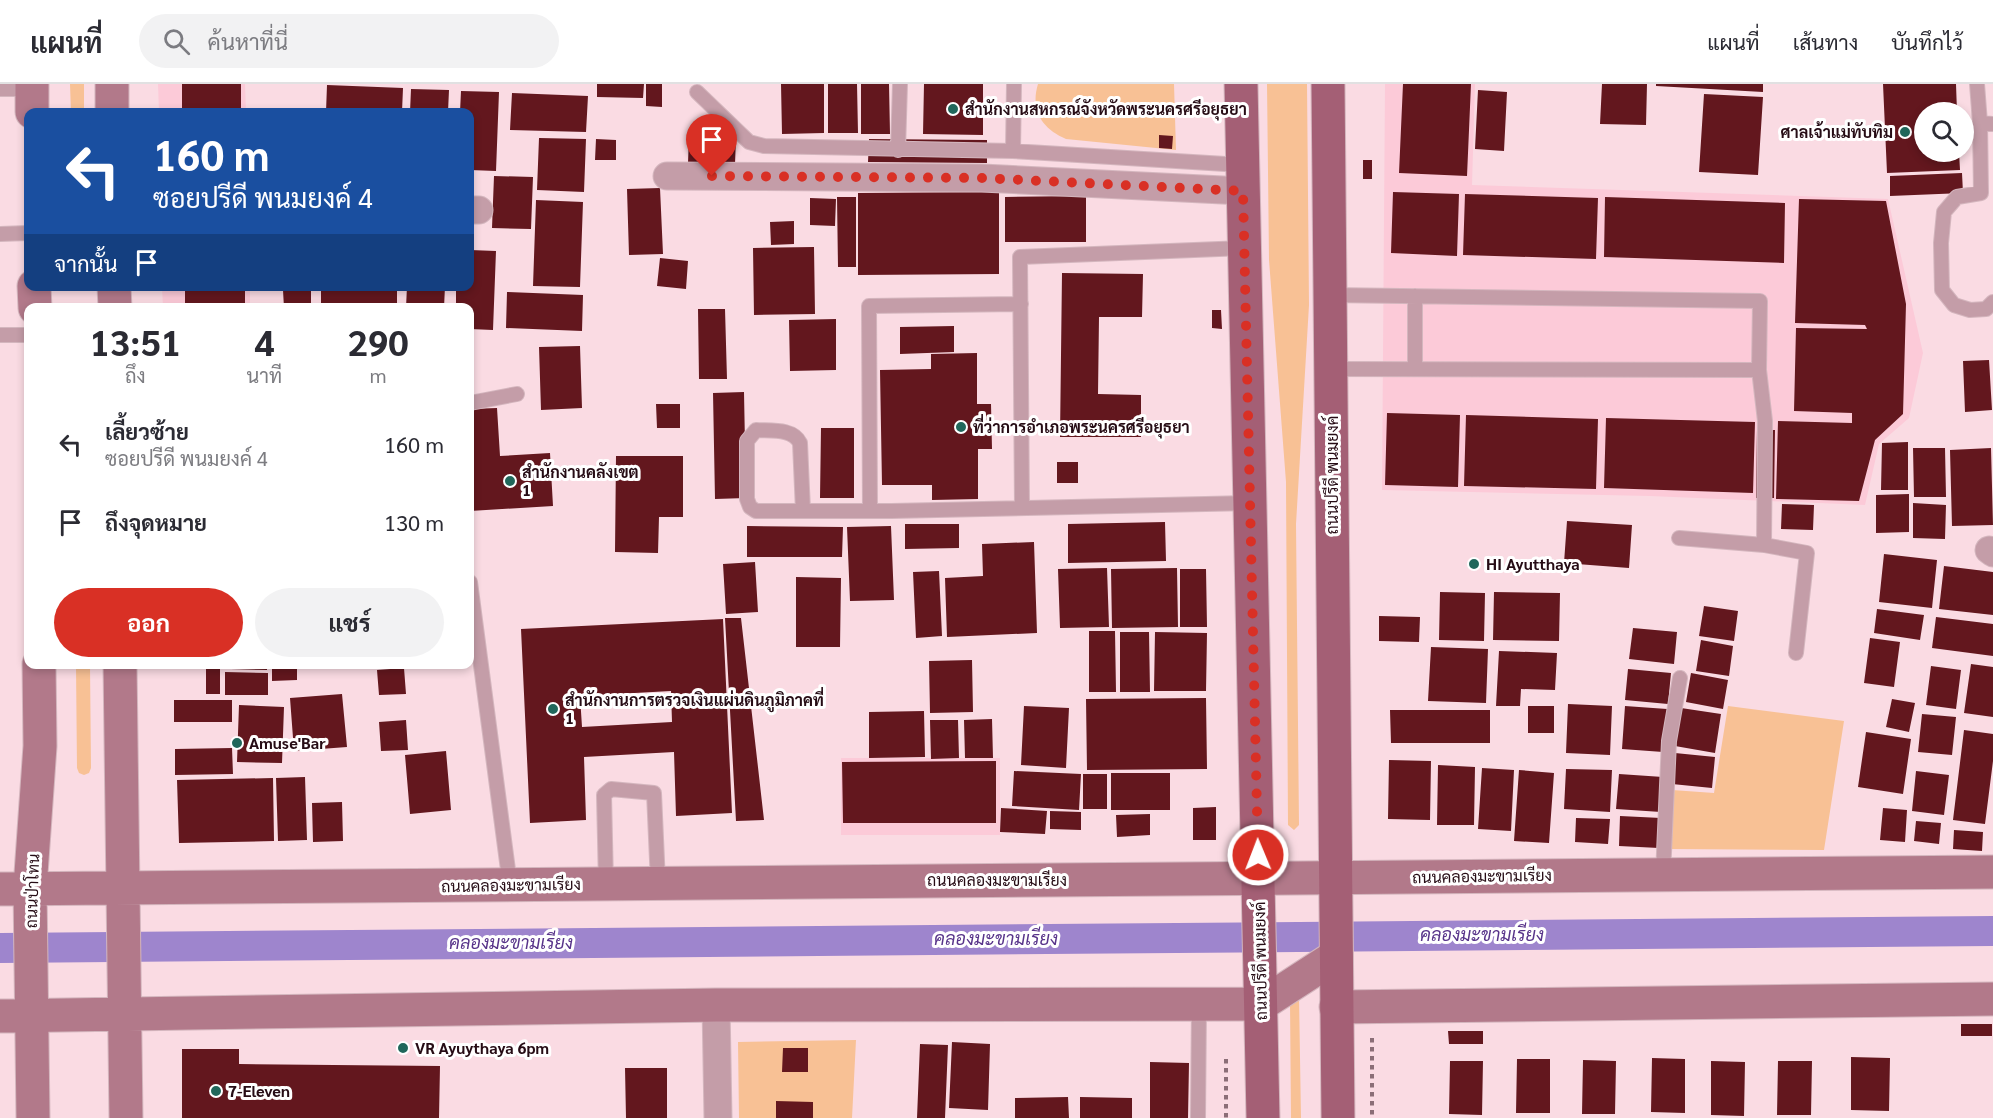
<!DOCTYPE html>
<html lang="th">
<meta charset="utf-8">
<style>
:root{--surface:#fff;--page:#f2f2f3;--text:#2b2b33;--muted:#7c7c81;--line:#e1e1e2;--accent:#d93025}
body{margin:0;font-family:Georgia,Sarabun,serif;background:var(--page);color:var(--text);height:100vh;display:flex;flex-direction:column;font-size:22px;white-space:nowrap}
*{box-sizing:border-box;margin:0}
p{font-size:20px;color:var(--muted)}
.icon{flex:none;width:33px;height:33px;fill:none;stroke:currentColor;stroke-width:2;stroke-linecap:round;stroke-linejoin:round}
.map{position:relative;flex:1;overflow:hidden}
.side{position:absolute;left:24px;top:219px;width:450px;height:366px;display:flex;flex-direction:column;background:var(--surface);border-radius:12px;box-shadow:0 3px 9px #0003}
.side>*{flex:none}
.guide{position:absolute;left:24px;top:24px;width:450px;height:183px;border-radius:12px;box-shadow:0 3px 9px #0003;background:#1a4fa0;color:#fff;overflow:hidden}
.tools{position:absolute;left:1914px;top:18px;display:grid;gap:12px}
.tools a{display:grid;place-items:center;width:60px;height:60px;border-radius:50%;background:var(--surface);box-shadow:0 3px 9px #0003;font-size:30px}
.pin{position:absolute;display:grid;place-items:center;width:51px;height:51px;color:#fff;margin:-62px -26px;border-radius:50% 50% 50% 0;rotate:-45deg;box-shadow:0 0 6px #0007}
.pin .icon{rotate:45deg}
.me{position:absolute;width:66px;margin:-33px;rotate:359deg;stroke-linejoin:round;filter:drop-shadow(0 0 4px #0008)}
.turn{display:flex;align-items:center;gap:21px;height:126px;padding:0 30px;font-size:27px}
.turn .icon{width:78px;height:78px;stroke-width:2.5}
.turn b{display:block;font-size:42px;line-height:51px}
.then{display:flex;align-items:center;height:57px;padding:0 30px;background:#0003;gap:12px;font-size:22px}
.eta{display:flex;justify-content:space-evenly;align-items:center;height:102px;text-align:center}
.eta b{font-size:36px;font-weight:700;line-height:42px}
.button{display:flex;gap:12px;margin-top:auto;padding:12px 30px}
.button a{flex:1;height:69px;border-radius:36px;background:var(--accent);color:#fff;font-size:24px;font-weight:700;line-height:69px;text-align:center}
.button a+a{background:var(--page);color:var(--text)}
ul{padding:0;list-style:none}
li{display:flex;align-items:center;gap:18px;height:78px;padding:0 30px}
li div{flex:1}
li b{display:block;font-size:22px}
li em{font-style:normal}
header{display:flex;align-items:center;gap:36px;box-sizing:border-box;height:84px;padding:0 30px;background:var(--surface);border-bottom:2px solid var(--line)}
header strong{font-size:28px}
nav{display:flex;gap:33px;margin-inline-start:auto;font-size:21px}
.search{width:420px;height:54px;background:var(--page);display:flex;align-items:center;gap:15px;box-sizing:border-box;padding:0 21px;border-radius:33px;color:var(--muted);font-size:22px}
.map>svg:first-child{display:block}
.built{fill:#fccad8}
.green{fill:#f8c195}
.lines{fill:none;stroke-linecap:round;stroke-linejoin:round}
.canal{stroke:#9e85cd;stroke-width:30}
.building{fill:#63171e;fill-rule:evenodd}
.lane-casing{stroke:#d4b6be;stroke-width:16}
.street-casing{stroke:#d4b6be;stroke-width:29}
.secondary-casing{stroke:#d4b6be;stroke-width:35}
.primary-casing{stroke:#d4b6be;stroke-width:35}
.path{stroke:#8b6e77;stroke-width:4;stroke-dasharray:4.5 4.5;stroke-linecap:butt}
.lane{stroke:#c49da8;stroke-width:14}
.street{stroke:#c49da8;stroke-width:27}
.secondary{stroke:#b2798a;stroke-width:33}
.primary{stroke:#a45f75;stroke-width:33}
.route{stroke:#d93025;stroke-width:10;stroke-dasharray:0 18}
.poi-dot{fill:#20675b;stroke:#fff;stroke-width:2}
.labels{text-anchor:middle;stroke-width:6;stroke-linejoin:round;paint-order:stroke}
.poi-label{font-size:16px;font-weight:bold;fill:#260c15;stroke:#fff;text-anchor:start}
.street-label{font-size:16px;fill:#260c15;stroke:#fff}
.water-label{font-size:18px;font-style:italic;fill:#58348a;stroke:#fff}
</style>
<header>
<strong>แผนที่</strong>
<div class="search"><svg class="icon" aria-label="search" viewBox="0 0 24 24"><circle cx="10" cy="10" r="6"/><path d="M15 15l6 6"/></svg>ค้นหาที่นี่</div>
<nav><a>แผนที่</a><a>เส้นทาง</a><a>บันทึกไว้</a></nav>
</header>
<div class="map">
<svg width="1993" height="1034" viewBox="0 0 1993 1034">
<rect width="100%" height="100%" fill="#fadbe3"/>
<!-- built -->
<path class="built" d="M158,0H245L246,28H159Z
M1385,0H1475L1472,101L1888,115L1923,269L1909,334L1879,360L1865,421L1650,412L1382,406Z
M162,203H250V223H163Z
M841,674H1000V751H841Z"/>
<!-- green -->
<path class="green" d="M70,0H84V28H71Z
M1038,0H1174L1176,66L1066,55C1042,45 1030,26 1038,0Z
M1267,0H1307L1309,221L1296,440L1299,741L1294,746L1288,741L1286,398L1269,176Z
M76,581H90L91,684L89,689L84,691L79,689L77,684Z
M1728,622L1844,637L1824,766L1668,765L1672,706L1714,709Z
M1299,912L1301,1034H1291L1290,916Z
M856,956L852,1034H739L738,958Z"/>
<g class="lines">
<!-- canal -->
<path class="canal" d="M0,864L1993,847"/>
</g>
<!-- building -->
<path class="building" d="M182,0H241V28H182Z
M597,0H644L643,14L597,13Z
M646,0H662V23L646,22Z
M781,0H824V49L782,50Z
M828,0H857L858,49H828Z
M861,0H889L890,50H861Z
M924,0H983V51L923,50Z
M1403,0H1471L1467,92L1399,89Z
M1602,0H1647L1646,41L1600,40Z
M1656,0H1763V8L1656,2Z
M1883,0H1956L1957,28H1924V68H1959L1960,86L1887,89Z
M327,1L403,4L402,28H326Z
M411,5L449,6L448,28H410Z
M1478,6L1507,8L1504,67L1475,65Z
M461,7L499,8L496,87L470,86V28H460Z
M512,9L588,12L586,48L510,46Z
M1704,10L1763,13L1758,91L1699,88Z
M1159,51L1173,52L1172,65L1159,64Z
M689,52L736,54L735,80L688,79Z
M539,54L586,55L584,108L537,106Z
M596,55L616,56V76H595Z
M869,55L987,56V79L868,78Z
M1363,76H1372V95H1363Z
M1962,89L1963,109L1890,112V92Z
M494,92L533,93L531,145L492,144Z
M660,104L663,170L629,171L627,105Z
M999,108V190L858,191V109Z
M1393,108L1459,110L1457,172L1391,169Z
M1465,110L1598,114L1596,175L1463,171Z
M1086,112V158H1005V113Z
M837,113H856V183H838Z
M1605,113L1785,119L1784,179L1604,173Z
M810,114L836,115L835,142L810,141Z
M1799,115L1886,117L1906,220L1903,330L1875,356L1859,417L1776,415L1778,337L1852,339V329L1794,327L1796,244L1867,245L1865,241L1795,239Z
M536,116L583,118L580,203L533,202Z
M794,137V160L771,161L770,138Z
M814,163L815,230L754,231L753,164Z
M470,166L496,167L493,246L470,245V224H456V202H470Z
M660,174L688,177L686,205L657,202Z
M1062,189L1143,190L1142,233H1099L1098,310L1141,311V353H1060Z
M185,202H245V224H185Z
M321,202L397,204V224H321Z
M407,202H445L444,224H406Z
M283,206H311V224H284Z
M507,208L583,211L582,247L506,244Z
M698,225H725L727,295H699Z
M1212,226H1221L1222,245L1212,244Z
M836,235V286L790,287L789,236Z
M954,242V268L900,270V243Z
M580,262L582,324L541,326L539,263Z
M977,269V320H991L992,365H978V415L932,416V401H882L880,286L931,285V270Z
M1989,276L1992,326L1965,328L1963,277Z
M744,308L746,414L715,415L713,309Z
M656,320H680V344H657Z
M497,324L500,372L550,369L553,422L470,427V325Z
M1387,329L1460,331L1458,403L1385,401Z
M1466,331L1598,335L1596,405L1464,402Z
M1606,334L1755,338L1753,409L1604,404Z
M821,344H854V414H820Z
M1757,346H1775L1774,414H1756Z
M1908,358V406H1881L1882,359Z
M1913,364H1945L1946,413H1914Z
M1991,364L1993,441L1952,442L1950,366Z
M616,372H683V433H659L658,469L615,468Z
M1057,378H1078V399H1057Z
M1909,410V448L1876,449V411Z
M1913,419L1946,421L1945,455L1913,454Z
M1782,420L1814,421L1813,446L1781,445Z
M1567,437L1632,441L1629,484L1564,479Z
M1165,438L1166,477L1068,479V440Z
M905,440H959V464L905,465Z
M747,442L843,443L842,473H747Z
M891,442L894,516L850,517L847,443Z
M1034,458L1037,549L947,553L945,494L983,492L982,460Z
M1884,470L1937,476L1932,524L1879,518Z
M755,478L758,528L726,530L723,480Z
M1944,482L1993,488V531L1939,525Z
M1107,484L1109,543L1060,544L1058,485Z
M1177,484L1178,543L1112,544L1111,485Z
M1180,485H1206L1207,543H1180Z
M939,487L942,552L916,554L913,488Z
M796,493L841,494L840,563H796Z
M1440,508L1485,509L1484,557L1439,556Z
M1494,508L1560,509L1559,557L1493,556Z
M1704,522L1738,527L1734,557L1699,552Z
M1877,525L1924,531L1920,556L1874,549Z
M1379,532L1420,533L1419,558L1379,557Z
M1936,533L1993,540V572L1932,564Z
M725,534H741L764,736L736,737Z
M723,535L732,729L676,732L674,668L584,673L586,736L530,739L521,545ZM671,607L672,638L582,643L580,612Z
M1633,544L1677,548L1674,580L1629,575Z
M1089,547H1115L1116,608H1089Z
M1120,548H1149L1150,608H1120Z
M1155,548L1207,549L1206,607H1154Z
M1870,554L1900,558L1894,603L1864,599Z
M1701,556L1733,562L1729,592L1696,587Z
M1431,563L1488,565L1486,619L1428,617Z
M1499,567L1557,569L1555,606L1521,605L1520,622H1496Z
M972,576L973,628L930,629L929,577Z
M231,580H267V586L231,585Z
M272,580H297V596L272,597Z
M1971,580L1993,583V633L1964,629Z
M1931,582L1961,586L1956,625L1926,621Z
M404,584L406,610L379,611L377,586Z
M206,585H220V610H206Z
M1628,585L1671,589L1668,620L1625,616Z
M225,588L268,589V611H225Z
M1691,589L1728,596L1723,625L1686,618Z
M342,610L347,663L294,667L290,614Z
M1206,614L1207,685L1087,686L1086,615Z
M1892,615L1915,619L1909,648L1886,643Z
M174,616H232V638H174Z
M1568,620L1612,622L1610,671L1566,669Z
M239,621L284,623L282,679L237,678Z
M1024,622L1069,624L1066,684L1021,681Z
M1528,622H1554V649H1528Z
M1625,622L1667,625L1663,668L1622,665Z
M1681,624L1721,630L1715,669L1675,662Z
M1390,626H1490V659H1391Z
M924,627L925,673L869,674V628Z
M1922,630L1956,633L1952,671L1918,668Z
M992,635L993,674H965L964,636Z
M406,636L408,666L381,667L379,638Z
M930,636H958L959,674L931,675Z
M1964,646L1993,650V677L1985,740L1953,736Z
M1866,648L1911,655L1903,710L1858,703Z
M232,664L233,690L175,691V665Z
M446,667L451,726L410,730L405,671Z
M1675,669L1715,673L1712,704L1672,700Z
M1389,676L1431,677L1430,736L1388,735Z
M996,677V739H843L842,678Z
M1438,681L1475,683L1474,741H1437Z
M1482,684L1514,686L1511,747L1478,745Z
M1566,685L1612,686L1610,728L1564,725Z
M1519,686L1554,689L1549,759L1514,757Z
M1014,687L1081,690L1079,726L1012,722Z
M1916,687L1949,691L1944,731L1912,727Z
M1111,689H1170V726H1111Z
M1083,690H1107V725H1083Z
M1619,690L1663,693L1661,728L1616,725Z
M305,693L307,756L278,757L276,694Z
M273,694L274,757L179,759L177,696Z
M342,718L343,757L313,758L312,719Z
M1216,723V756H1193V724Z
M1001,724L1047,727L1045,750L1000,748Z
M1883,724L1907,726L1905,758L1880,756Z
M1050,727L1081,728V746L1050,745Z
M1150,730V751L1117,753L1116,731Z
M1620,732L1661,734L1659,764L1619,762Z
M1576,734L1610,735L1608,760L1575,758Z
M1916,737L1941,739L1939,760L1914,757Z
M1954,746L1983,748L1982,767L1953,765Z
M1961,940H1992V952H1961Z
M1448,947H1483V960H1449Z
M952,958L990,960L988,1026L949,1024Z
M920,960L948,961L945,1034H917Z
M783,964H808V988H782Z
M182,965H239V980L440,982L439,1034H182Z
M1851,973L1890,974L1889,1027L1851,1026Z
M1652,974L1685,975V1029L1651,1028Z
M1517,975H1550V1029H1516Z
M1583,976L1616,977L1615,1030H1582Z
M1450,977H1483L1482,1031L1449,1030Z
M1711,977L1745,978L1744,1032L1711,1031Z
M1778,977H1812L1811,1031H1777Z
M1150,978L1189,979L1188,1034H1150Z
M625,984H667V1034H626Z
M1068,1013L1069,1034H1015V1014Z
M1080,1013L1132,1014V1034H1080Z
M776,1017L813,1018V1034H776Z"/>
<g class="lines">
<!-- lane casing -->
<g class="lane-casing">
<path id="lane" d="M1014,0L1013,67L1242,81
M1977,0L1980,39L1993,40
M0,5H32
M697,8L749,58L764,62L1013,67
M1980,39L1981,109L1957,113L1944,128L1941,159L1942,206L1954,221L1970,226L1986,225L1993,218
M898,66L900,0
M0,150L28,149
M1330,211L1760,217L1759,286L1331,285
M0,251H28
M1415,285V212
M1759,286L1765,337L1764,461
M470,319L517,310
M1022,424L1020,173L1244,164
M803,427L800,359C793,344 771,347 756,346L747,357V415L750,423L756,427C801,427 846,427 891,427L1250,419
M870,427L869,222L1021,220
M1679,454L1764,461L1807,469L1796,569
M470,498L510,801
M1663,791L1669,657L1680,594
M606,800L604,711L611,705L654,709L658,799
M1198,1034L1199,921"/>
</g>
<!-- street casing -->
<g class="street-casing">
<path id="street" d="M667,92L982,94L1243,107
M470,126H479
M1989,466L1993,469
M716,921L718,1034"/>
</g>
<!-- secondary casing -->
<g class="secondary-casing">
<path id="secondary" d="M32,0V28
M112,0V28
M34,202L35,224
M114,202L115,224
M120,580L126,1034
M0,805L1993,788
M1336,923L1993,915
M0,932L716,921L1262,920L1336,872
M33,1034L30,804L40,662L39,580"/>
</g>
<!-- primary casing -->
<g class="primary-casing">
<path id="primary" d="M1241,0L1263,1034
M1328,0L1338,1034"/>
</g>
<!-- path -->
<path class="path" d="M1372,954V1034
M1226,975V1034"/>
<!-- lane -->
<use href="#lane" class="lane"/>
<!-- street -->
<use href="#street" class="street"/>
<!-- secondary -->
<use href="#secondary" class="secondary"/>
<!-- primary -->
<use href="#primary" class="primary"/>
</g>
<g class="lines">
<!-- route -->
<path class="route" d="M712,92L982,94L1243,107L1258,771"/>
</g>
<!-- markers -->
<g class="poi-dot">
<circle cx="953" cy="25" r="6"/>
<circle cx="1905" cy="48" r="6"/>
<circle cx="961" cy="343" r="6"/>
<circle cx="510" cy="397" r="6"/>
<circle cx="1474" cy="480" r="6"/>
<circle cx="553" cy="625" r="6"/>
<circle cx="237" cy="659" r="6"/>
<circle cx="403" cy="964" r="6"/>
<circle cx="216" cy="1007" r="6"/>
</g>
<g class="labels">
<!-- poi labels -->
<g class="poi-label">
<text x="965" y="31">สํานักงานสหกรณ์จังหวัดพระนครศรีอยุธยา</text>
<text x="1893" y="54" text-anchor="end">ศาลเจ้าแม่ทับทิม</text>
<text x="973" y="349">ที่ว่าการอำเภอพระนครศรีอยุธยา</text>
<text x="522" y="394">สำนักงานคลังเขต<tspan x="522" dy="18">1</tspan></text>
<text x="1486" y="486">HI Ayutthaya</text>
<text x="565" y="622">สำนักงานการตรวจเงินแผ่นดินภูมิภาคที่<tspan x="565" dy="18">1</tspan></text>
<text x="249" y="665">Amuse'Bar</text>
<text x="415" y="970">VR Ayuythaya 6pm</text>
<text x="228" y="1013">7-Eleven</text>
</g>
<!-- street labels -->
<g class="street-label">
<text transform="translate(1332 391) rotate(-90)" y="6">ถนนปรีดี พนมยงค์</text>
<text transform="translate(1482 792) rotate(-1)" y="6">ถนนคลองมะขามเรียง</text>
<text x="997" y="802">ถนนคลองมะขามเรียง</text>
<text transform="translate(511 801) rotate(-1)" y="6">ถนนคลองมะขามเรียง</text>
<text transform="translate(32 807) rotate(-88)" y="6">ถนนป่าโทน</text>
<text transform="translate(1260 877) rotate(-91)" y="6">ถนนปรีดี พนมยงค์</text>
</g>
<!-- water labels -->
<g class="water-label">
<text x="1482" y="857">คลองมะขามเรียง</text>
<text x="996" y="861">คลองมะขามเรียง</text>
<text x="511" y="865">คลองมะขามเรียง</text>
</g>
</g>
</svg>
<div class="tools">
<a><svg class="icon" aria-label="search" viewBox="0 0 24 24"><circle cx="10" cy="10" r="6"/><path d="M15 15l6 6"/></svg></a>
</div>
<div class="pin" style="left:712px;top:92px;background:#d93025"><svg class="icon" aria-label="arrive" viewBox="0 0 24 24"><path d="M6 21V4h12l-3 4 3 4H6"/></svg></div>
<svg class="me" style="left:1258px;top:771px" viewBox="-20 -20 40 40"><circle r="17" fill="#d93025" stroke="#fff" stroke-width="3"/><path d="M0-11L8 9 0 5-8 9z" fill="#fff"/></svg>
<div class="guide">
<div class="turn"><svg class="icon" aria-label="left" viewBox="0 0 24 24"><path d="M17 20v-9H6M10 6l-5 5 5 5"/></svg><div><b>160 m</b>ซอยปรีดี พนมยงค์ 4</div></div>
<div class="then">จากนั้น<svg class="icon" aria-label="arrive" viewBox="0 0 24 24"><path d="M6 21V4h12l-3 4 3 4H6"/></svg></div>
</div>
<section class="side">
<div class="eta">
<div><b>13:51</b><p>ถึง</p></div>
<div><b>4</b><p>นาที</p></div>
<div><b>290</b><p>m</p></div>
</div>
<ul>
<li><svg class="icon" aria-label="left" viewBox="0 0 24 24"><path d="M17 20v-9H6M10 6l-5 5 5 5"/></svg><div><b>เลี้ยวซ้าย</b><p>ซอยปรีดี พนมยงค์ 4</p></div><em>160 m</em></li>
<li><svg class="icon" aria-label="arrive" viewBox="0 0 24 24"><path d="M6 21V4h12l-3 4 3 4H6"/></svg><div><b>ถึงจุดหมาย</b></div><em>130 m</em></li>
</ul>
<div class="button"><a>ออก</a><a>แชร์</a></div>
</section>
</div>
